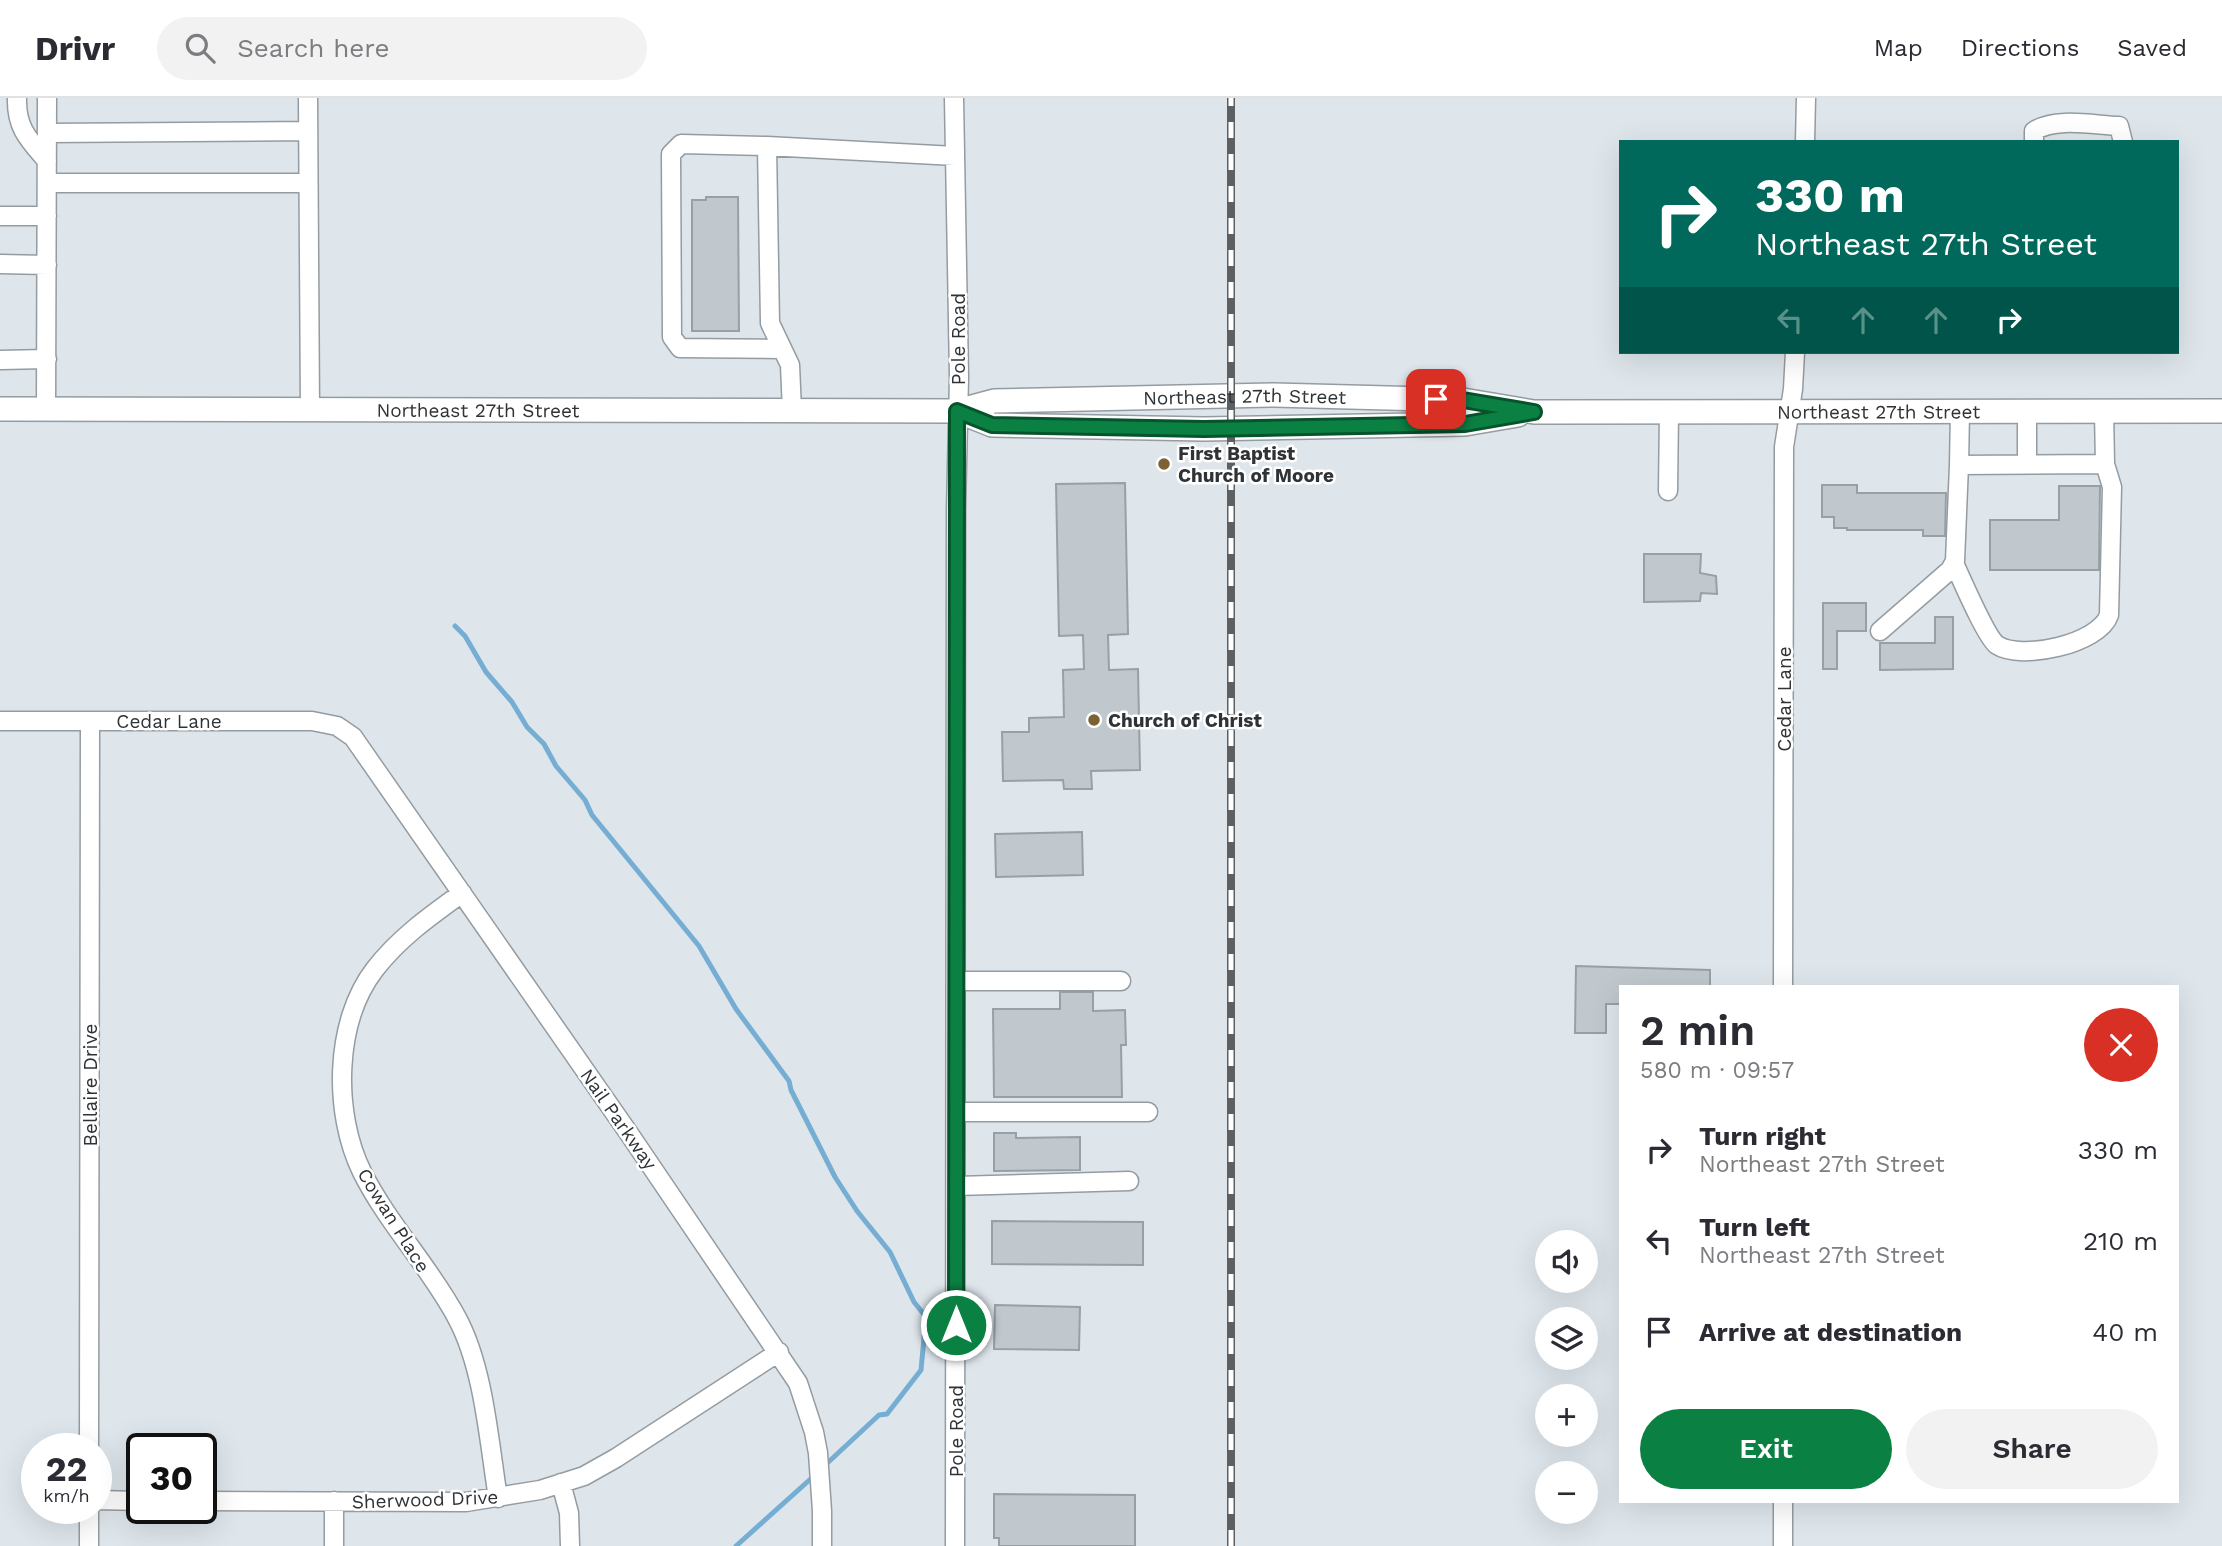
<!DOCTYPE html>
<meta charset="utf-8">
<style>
:root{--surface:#fff;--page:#f2f2f3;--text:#2b2b33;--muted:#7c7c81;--line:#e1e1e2;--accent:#0b8043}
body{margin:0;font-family:"Work Sans",sans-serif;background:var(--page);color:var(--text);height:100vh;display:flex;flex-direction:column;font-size:26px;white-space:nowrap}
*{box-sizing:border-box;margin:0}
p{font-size:23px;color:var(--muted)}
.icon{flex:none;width:38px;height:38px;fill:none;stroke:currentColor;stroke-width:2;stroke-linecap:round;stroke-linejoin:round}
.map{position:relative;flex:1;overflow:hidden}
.drawer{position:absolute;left:1619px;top:887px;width:560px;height:518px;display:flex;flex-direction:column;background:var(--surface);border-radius:0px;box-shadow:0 7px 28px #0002}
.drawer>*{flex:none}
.top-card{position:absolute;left:1619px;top:42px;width:560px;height:214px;border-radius:0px;box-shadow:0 7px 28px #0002;background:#00695c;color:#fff;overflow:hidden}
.buttons{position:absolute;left:1535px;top:1132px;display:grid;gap:14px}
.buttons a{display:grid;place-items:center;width:63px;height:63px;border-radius:50%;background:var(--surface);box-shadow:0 7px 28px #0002;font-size:35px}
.speed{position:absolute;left:21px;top:1335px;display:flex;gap:14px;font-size:35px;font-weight:700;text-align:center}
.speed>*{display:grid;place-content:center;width:91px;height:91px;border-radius:50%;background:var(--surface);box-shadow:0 7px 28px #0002;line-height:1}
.speed small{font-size:18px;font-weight:400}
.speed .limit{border:4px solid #111;border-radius:10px;background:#fff;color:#111}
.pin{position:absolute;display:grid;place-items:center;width:60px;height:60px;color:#fff;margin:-30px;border-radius:14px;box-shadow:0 4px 10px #0006}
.me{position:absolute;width:77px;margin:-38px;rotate:0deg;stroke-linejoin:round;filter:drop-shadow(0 0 5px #0008)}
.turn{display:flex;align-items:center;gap:24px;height:147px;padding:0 21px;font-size:32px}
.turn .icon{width:91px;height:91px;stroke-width:2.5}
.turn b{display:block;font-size:49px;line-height:60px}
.lanes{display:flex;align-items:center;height:66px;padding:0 21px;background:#0003;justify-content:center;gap:35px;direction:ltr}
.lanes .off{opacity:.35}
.round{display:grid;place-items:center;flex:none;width:74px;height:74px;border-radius:37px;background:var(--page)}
.overview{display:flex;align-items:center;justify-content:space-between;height:119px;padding:0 21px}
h1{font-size:42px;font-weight:600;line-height:52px}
.primary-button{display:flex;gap:14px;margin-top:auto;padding:14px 21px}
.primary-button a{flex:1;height:80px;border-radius:42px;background:var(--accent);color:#fff;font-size:28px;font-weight:600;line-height:80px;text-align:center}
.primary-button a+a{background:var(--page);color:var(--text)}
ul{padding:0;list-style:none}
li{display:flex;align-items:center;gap:21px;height:91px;padding:0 21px}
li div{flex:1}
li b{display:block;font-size:26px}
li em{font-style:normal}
header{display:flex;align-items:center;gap:42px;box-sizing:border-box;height:98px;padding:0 35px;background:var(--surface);border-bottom:2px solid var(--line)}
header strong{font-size:33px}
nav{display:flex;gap:38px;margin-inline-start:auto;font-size:24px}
.search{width:490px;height:63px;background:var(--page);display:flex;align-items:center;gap:18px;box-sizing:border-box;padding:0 24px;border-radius:38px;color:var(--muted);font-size:26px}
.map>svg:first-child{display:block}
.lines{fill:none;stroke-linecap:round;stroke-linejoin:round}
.stream{stroke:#76aed3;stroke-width:5}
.building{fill:#c0c8cd;stroke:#98a0a5;stroke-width:2}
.minor-casing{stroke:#949ca1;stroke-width:21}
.major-casing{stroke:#949ca1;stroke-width:26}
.minor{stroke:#fff;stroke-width:18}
.major{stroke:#fff;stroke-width:23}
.rail-casing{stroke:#5c6063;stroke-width:8}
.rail{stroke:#fff;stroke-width:5;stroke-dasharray:16;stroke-linecap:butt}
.route-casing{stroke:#07532c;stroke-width:18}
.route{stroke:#0b8043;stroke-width:12}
.poi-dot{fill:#7c6133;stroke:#fff;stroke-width:2.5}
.labels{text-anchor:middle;stroke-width:5;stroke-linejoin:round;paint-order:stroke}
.street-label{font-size:19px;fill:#303335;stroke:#fff}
.poi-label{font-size:19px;font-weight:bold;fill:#303335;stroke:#fff;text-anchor:start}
</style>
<header>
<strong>Drivr</strong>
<div class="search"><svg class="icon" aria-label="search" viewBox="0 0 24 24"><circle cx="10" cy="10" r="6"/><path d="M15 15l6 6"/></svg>Search here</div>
<nav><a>Map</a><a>Directions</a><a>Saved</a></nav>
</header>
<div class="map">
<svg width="2222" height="1448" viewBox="0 0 2222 1448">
<rect width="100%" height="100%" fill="#dee6ec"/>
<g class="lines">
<!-- stream -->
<path class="stream" d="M455,528L465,538L486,574L512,604L527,629L544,646L556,668L585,702L592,717L699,848L736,911L789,983L791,992L835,1079L857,1113L890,1154L914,1204L926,1219L921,1272L887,1316L879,1317L822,1370
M736,1448L815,1377"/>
</g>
<!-- building -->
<path class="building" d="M706,99H738L739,233H692V102H706Z
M1125,385L1128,536L1108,537L1109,572L1138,571L1140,672L1091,673L1092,691H1064L1063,682L1003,683L1002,634H1029V620L1064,619L1063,572L1084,571L1083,537L1059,538L1056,386Z
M1822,387H1857V395H1946L1945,438H1923V432H1847V430H1834V419H1822Z
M2059,388H2100L2099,472H1990V422H2059Z
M1644,456H1701L1700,475L1716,478L1717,496L1701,495L1700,503L1644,504Z
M1823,505H1866V533H1837V571H1823Z
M1935,519H1953V571L1880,572V545H1935Z
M1082,734L1083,777L996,779L995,736Z
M1576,868L1710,872V889H1620V906H1606V935H1575Z
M1060,894H1093V913L1125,912L1126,947H1121L1122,999H994L993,911H1060Z
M994,1035H1016V1040L1080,1039V1072L994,1073Z
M992,1123L1143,1124V1167L992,1166Z
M995,1207L1080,1209L1079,1252L994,1251Z
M994,1396L1135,1397V1448H999V1440H994Z"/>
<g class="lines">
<!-- minor casing -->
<g class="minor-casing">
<path id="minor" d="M17,0C16,30 29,42 47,63
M308,0L310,312
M954,0L959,279L956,412L955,1448
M47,35L308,33
M1805,44L1806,0
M2034,44V33C2056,19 2093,27 2119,28L2123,44
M767,48L681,46L671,56L672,239L680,250L782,251
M47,85H308
M0,118H47
M0,166L47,167
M0,262L47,261
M46,310L47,0
M792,313L790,267L770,225L767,48L955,58
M1960,313L1959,367L2105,366L2104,313
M2027,313V366
M1668,393L1669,314
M1954,465C1961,480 1986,539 1997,547C2021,563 2099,546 2109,517L2112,389L2105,366
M1880,533L1950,472L1955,463L1959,367
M0,623H312L337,628L353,639L630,1037L798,1285L814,1334L818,1355L822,1413V1448
M462,795C430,818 399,840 375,871C334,924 333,1015 362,1074C388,1126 430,1169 457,1220C484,1270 489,1344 498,1400
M956,883H1121
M1783,889L1784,349L1793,291L1795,254
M956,1014H1148
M956,1088L1129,1083
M89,1351L90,623
M561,1385L569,1415L570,1448
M96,1402L142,1403
M201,1403L466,1404L540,1392L584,1378L616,1360L779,1254
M334,1403V1448
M1783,1404V1448
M89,1448V1410"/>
</g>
<!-- major casing -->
<g class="major-casing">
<g id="major">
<path id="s1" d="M0,311L957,313L994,303L1274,297L1463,302L1534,314L2222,313"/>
<path d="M957,313L992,327L1204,331L1465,326L1518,317"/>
</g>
</g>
<!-- minor -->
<use href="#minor" class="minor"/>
<!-- major -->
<use href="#major" class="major"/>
<!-- rail casing -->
<g class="rail-casing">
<path id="rail" d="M1231,1448V0"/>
</g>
<!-- rail -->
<use href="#rail" class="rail"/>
</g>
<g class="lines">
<!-- route casing -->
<g class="route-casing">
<path id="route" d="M956,1227L957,313L992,327L1204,331L1465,326L1534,314L1463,302L1436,301"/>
</g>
<!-- route -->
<use href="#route" class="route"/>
</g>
<!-- markers -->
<g class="poi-dot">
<circle cx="1164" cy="366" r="7"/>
<circle cx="1094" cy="622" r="7"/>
</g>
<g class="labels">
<!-- street labels -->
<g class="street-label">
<text transform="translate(958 241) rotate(-90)" y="7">Pole Road</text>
<text dy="7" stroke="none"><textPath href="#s1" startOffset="1246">Northeast 27th Street</textPath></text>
<text dy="7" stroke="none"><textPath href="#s1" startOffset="478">Northeast 27th Street</textPath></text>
<text dy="7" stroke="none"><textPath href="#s1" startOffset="1881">Northeast 27th Street</textPath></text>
<text transform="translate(1784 601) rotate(-90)" y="7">Cedar Lane</text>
<text x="169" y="630">Cedar Lane</text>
<text transform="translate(90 987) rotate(-90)" y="7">Bellaire Drive</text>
<text transform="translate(619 1021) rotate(55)" y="7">Nail Parkway</text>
<text transform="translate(394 1122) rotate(58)" y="7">Cowan Place</text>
<text transform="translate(956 1333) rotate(-90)" y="7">Pole Road</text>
<text transform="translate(425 1401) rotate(-2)" y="7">Sherwood Drive</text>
</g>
<!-- poi labels -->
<g class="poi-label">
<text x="1178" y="362">First Baptist<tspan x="1178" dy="22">Church of Moore</tspan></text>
<text x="1108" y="629">Church of Christ</text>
</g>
</g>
</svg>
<div class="buttons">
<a><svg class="icon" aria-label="sound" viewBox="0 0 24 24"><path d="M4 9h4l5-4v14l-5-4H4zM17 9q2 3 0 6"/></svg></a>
<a><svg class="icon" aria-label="layers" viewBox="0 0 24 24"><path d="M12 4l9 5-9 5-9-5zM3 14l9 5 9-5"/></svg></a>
<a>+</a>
<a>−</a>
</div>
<div class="speed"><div>22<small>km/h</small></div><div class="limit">30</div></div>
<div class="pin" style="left:1436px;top:301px;background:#d93025"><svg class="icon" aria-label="arrive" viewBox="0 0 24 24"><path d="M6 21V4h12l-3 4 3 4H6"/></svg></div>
<svg class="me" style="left:956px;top:1227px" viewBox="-20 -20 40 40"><circle r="17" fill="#0b8043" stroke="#fff" stroke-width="3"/><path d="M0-11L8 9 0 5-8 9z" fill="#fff"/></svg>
<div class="top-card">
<div class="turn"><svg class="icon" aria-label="right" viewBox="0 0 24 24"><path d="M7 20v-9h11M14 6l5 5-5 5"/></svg><div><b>330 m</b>Northeast 27th Street</div></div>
<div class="lanes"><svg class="icon off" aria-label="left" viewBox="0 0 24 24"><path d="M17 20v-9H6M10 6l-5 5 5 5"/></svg><svg class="icon off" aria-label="ahead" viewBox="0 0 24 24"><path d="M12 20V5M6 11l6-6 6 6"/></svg><svg class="icon off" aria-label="ahead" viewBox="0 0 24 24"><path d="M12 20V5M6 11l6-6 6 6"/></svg><svg class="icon" aria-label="right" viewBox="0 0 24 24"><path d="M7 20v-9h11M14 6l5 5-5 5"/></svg></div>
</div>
<section class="drawer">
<div class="overview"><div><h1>2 min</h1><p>580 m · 09:57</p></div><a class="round" style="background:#d93025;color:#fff"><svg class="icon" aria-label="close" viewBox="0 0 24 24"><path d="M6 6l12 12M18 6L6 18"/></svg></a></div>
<ul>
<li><svg class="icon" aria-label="right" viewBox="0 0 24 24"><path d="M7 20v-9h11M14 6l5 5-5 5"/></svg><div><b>Turn right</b><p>Northeast 27th Street</p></div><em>330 m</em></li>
<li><svg class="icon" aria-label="left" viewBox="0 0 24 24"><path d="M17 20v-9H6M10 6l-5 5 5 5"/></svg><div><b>Turn left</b><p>Northeast 27th Street</p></div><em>210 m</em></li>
<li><svg class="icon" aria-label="arrive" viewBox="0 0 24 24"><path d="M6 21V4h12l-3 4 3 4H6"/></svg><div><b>Arrive at destination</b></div><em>40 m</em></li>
</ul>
<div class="primary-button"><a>Exit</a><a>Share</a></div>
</section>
</div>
